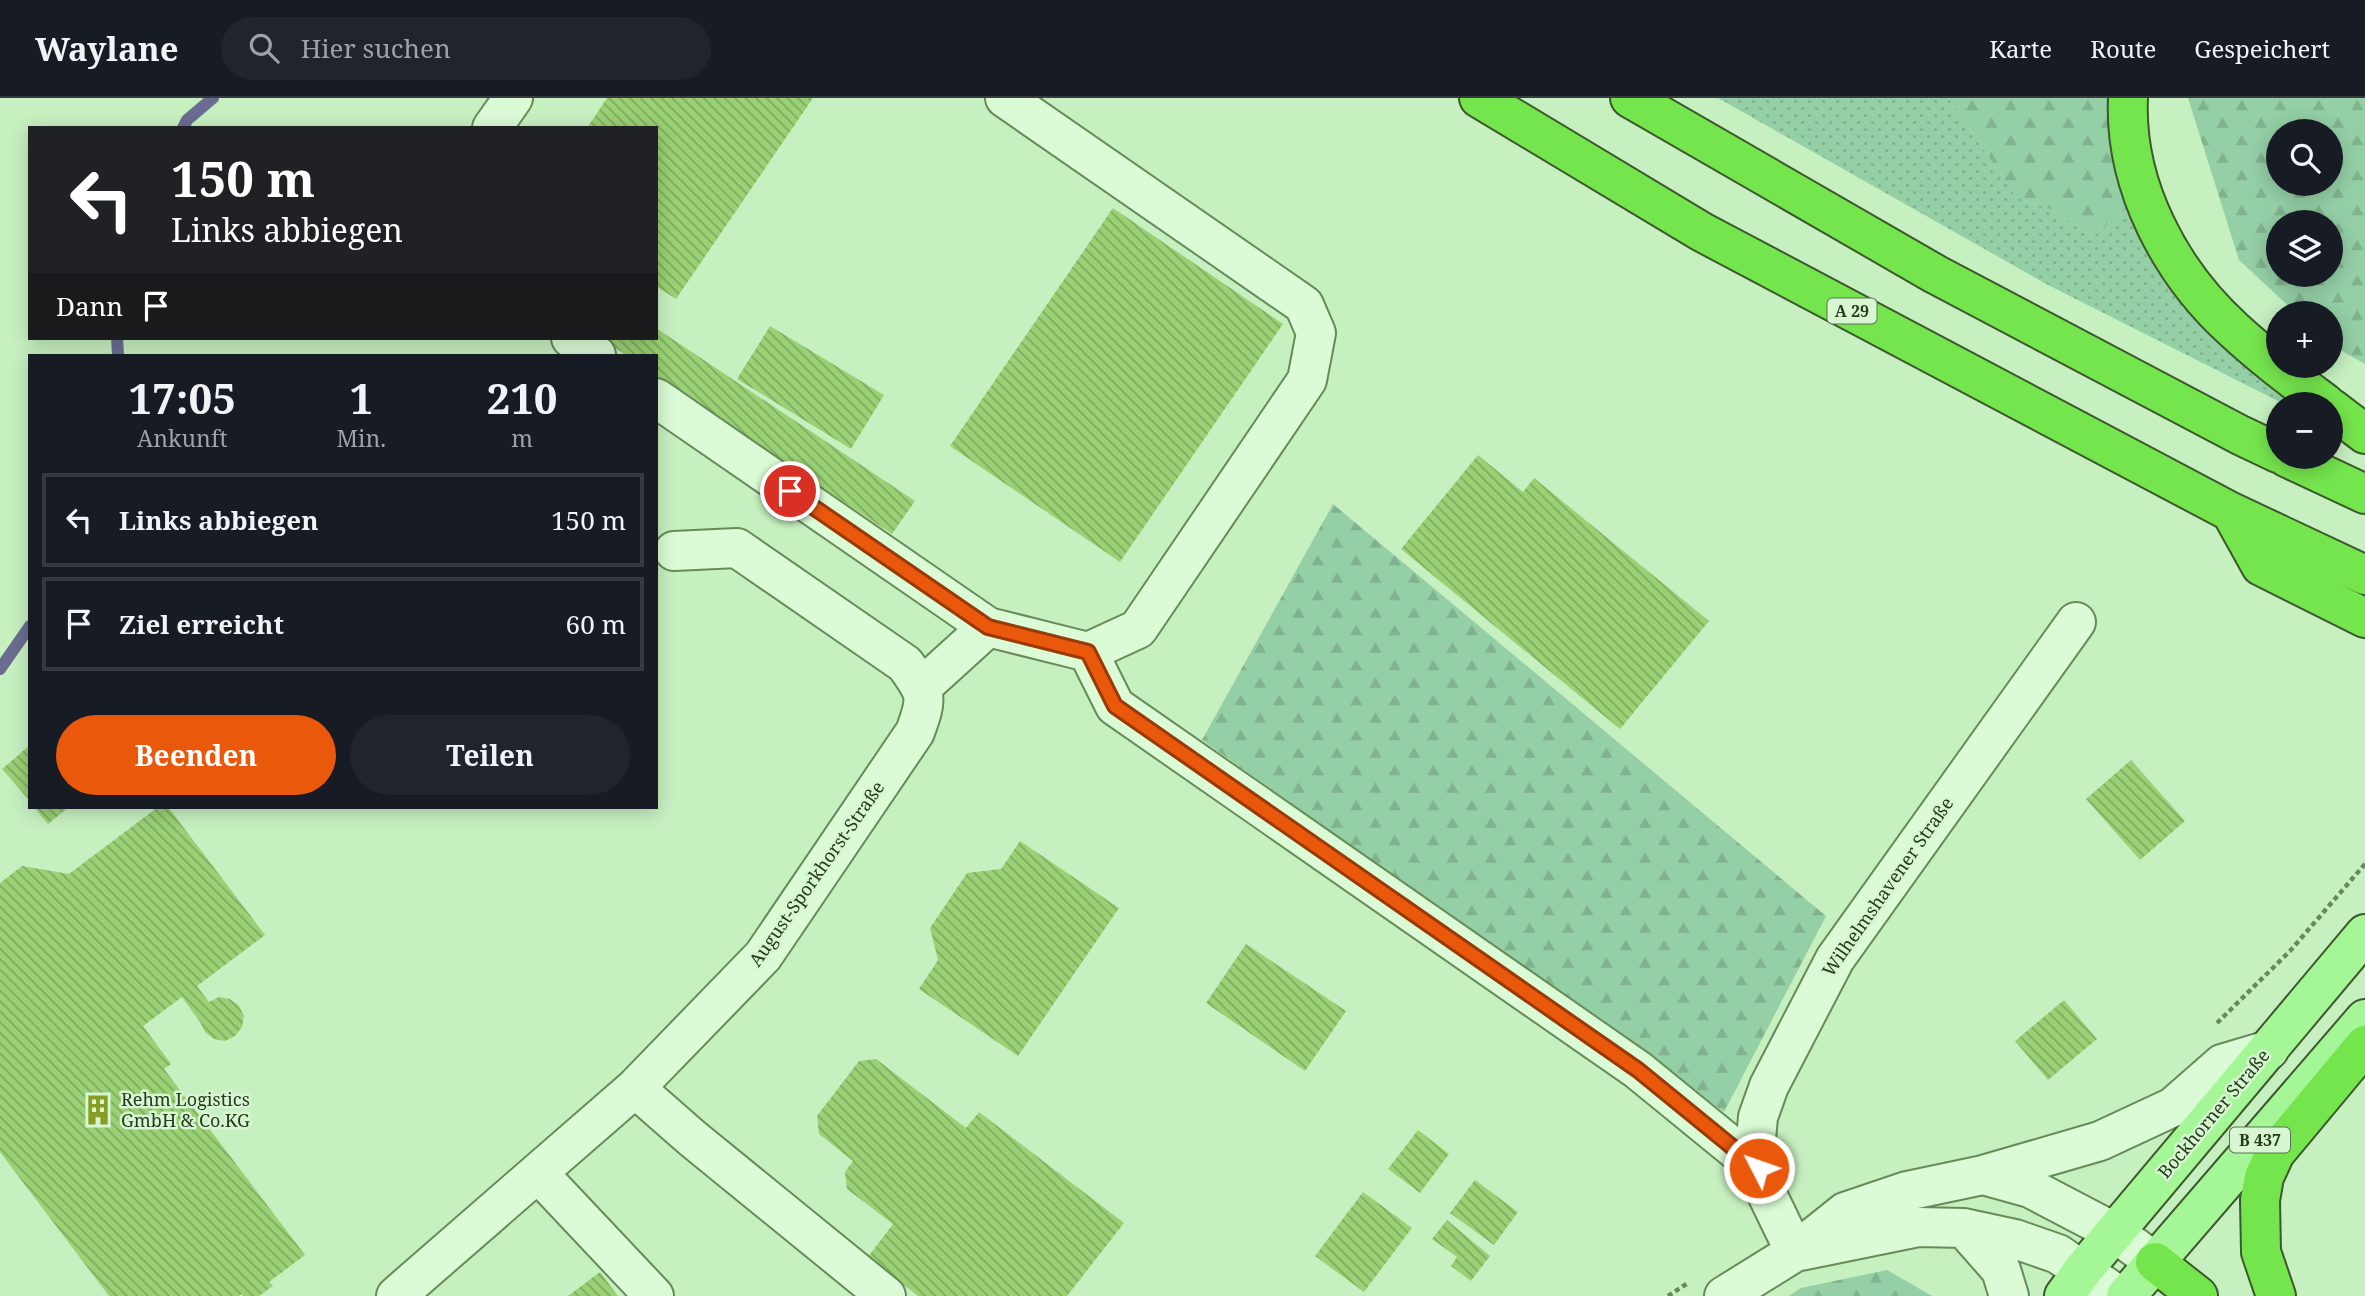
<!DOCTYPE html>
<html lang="de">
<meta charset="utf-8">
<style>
:root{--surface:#171b24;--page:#20242c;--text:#f1f3f6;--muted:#9ea1a6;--line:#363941;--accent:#ea580c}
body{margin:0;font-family:"Noto Serif",serif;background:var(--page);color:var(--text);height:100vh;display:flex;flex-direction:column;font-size:26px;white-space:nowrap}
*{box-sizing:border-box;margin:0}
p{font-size:23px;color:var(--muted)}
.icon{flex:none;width:38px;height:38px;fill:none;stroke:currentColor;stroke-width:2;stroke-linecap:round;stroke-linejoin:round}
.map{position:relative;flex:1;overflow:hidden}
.panel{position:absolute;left:28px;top:256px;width:630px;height:455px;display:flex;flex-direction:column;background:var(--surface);border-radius:0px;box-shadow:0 4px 18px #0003}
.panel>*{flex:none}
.banner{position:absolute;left:28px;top:28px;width:630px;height:214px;border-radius:0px;box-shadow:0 4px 18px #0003;background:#202124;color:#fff;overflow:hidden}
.fabs{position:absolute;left:2266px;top:21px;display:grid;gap:14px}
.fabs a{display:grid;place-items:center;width:77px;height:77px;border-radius:50%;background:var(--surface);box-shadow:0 4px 18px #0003;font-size:35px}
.pin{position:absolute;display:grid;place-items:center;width:60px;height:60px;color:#fff;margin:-30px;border:4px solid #fff;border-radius:50%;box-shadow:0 2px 7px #0007}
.me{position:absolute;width:77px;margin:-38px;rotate:311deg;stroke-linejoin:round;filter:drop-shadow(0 0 5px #0008)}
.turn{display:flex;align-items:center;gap:24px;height:147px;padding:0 28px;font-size:32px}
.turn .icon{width:91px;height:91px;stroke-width:2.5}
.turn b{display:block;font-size:49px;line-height:60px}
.then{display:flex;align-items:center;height:66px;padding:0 28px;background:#0003;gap:14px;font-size:26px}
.eta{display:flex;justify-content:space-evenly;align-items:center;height:119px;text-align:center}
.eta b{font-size:42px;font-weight:700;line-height:49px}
.primary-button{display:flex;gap:14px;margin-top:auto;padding:14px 28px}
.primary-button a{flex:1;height:80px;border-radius:42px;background:var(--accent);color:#fff;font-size:28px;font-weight:700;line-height:80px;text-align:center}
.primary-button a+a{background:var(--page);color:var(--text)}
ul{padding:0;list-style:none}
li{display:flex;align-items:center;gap:21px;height:94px;margin:0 14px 10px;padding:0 14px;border:4px solid var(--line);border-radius:0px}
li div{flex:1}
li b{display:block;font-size:26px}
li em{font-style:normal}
header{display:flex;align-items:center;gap:42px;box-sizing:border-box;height:98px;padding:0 35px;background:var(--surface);border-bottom:2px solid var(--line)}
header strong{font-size:33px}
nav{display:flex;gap:38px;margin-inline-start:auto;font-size:24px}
.search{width:490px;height:63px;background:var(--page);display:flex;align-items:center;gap:18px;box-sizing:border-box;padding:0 24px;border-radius:38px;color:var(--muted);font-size:26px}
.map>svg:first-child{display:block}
.grass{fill:url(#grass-dots)}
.forest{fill:url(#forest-firs);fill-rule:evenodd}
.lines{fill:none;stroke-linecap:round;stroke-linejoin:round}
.stream{stroke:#6a6d91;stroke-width:12}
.building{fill:url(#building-back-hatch)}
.minor-casing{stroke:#678b58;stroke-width:42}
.major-casing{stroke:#3c582c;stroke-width:42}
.highway-casing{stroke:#3c582c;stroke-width:42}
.path{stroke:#678b58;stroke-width:4.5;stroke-dasharray:5 3.5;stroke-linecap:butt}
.minor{stroke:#dafbd5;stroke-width:38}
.major{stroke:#a4f697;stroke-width:38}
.highway{stroke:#75e54d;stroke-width:38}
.route-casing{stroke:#983908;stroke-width:18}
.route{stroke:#ea580c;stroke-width:12}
.labels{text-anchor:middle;stroke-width:5;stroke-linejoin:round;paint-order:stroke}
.shield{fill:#d6f7d1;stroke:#5c7353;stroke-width:2}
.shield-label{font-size:16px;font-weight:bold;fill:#273a1d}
.street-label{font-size:18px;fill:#273a1d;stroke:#d6f7d1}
.poi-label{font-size:18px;fill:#273a1d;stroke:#d6f7d1;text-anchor:start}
</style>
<header>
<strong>Waylane</strong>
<div class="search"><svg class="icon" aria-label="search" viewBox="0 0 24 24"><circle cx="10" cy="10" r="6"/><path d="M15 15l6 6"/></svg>Hier suchen</div>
<nav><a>Karte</a><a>Route</a><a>Gespeichert</a></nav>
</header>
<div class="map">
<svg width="2365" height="1198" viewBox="0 0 2365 1198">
<defs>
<pattern id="grass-dots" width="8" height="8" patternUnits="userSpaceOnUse" patternTransform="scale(1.75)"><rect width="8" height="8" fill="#94cfa6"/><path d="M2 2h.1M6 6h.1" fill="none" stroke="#80b28e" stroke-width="1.8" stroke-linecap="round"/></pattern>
<pattern id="forest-firs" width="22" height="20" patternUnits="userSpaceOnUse" patternTransform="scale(1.75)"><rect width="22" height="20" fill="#94cfa6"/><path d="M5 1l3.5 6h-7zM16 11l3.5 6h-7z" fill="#80b28e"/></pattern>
<pattern id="building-back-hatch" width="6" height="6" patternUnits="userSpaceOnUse" patternTransform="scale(1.75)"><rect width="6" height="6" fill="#9ad175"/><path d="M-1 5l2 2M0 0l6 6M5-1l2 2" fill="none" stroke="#7eab5f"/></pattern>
</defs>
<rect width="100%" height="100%" fill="#c7f0c1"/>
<!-- grass -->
<path class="grass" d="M1718,0H1949L2017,100L2053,112L2092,139L2132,106L2299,306H2284L2048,187Z"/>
<!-- forest -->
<path class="forest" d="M1949,0H2113L2132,106L2092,139L2053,112L2017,100Z
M2188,0H2365V266L2331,247V215H2296L2239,162ZM2278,33H2331V86H2278ZM2278,124H2331V177H2278Z
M1333,406L1826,818L1724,1014L1202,642Z
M1887,1172L1932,1198H1789L1801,1190Z"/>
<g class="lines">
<!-- stream -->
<path class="stream" d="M183,30L187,22L213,0
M117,240L118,257
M0,571L30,528"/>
</g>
<!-- building -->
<path class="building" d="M607,0H813L676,201L656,188V30H587Z
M1113,110L1283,226L1120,464L950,348Z
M770,228L884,297L851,351L737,281Z
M656,230L915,403L892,436L656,278V257H626L600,240H656Z
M1478,357L1523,394L1534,380L1709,523L1620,631L1401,451Z
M30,647V703L2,671Z
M2131,662L2185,723L2140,762L2086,701Z
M34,709H69L48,726Z
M158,709H168L265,837L197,888L209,904L219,899L230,901L239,908L244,918L242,929L235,938L225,943L214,941L205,934L200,924L182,899L143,928L171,966L164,971L305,1157L269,1184L273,1188L259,1198H243L242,1196L239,1198H109L0,1054V785L22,768L69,776Z
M1020,743L1119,810L1018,958L919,891L938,862L930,830L967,775L1001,771Z
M1246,846L1346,913L1305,973L1206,905Z
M2064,902L2097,941L2048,982L2015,943Z
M876,961L966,1030L979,1014L1124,1125L1067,1198H918L868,1159L893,1126L847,1091L845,1074L853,1063L819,1036L817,1018L859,963Z
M1418,1032L1449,1056L1420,1095L1388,1071Z
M1475,1082L1518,1114L1494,1147L1450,1115Z
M1363,1094L1412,1130L1364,1194L1315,1158Z
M1447,1122L1490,1158L1471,1183L1451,1168L1457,1159L1432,1141Z
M600,1174L618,1198H568Z"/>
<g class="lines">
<!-- minor casing -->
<g class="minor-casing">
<path id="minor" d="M492,30L513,0
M571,240L596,257
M656,300L988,529L1088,554L1138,531L1307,282L1316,235L1304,207L1005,0
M1088,554L1115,608L1638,972L1736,1052H1755
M922,589L988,529
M635,990L692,1040L886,1198
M538,1075L654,1198
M1983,1077L2030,1090L2114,1134L2155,1164
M1964,1130L2001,1172L2009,1198
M1801,1153L1919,1129L1964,1130L2015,1141L2058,1156L2119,1198
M1795,1154L1763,1088L1755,1052L1758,1019L1769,988L1835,861L2076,524
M396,1198L635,990L763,858L915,634C928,599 927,596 905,566L737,450L674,453
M1724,1198L1795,1154L1845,1114L1907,1093L1983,1077L2100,1043L2173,1009L2222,966L2269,952"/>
</g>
<!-- major casing -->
<g class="major-casing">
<path id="major" d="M2064,1198L2083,1172L2365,836
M2126,1198L2365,921"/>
</g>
<!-- highway casing -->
<g class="highway-casing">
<path id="highway" d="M1479,0L1702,134L2231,414L2365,477
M1630,0L1935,176L2240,337L2278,355
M2128,0C2124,87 2170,174 2234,232C2263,259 2294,282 2326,306
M2331,310L2365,336
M2286,359L2365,396
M2231,414L2261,468L2365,520
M2155,1164L2198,1198
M2276,1198L2261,1154L2260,1102L2264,1079L2275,1055L2365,947"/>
</g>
<!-- path -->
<path class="path" d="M2217,925L2290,853L2365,766
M1668,1198L1688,1185"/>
<!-- minor -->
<use href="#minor" class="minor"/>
<!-- major -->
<use href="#major" class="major"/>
<!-- highway -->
<use href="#highway" class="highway"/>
</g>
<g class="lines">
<!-- route casing -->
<g class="route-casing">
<path id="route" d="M790,393L988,529L1088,554L1115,608L1638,972L1736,1052H1755L1759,1070"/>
</g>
<!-- route -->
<use href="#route" class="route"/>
</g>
<!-- icons -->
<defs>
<g id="building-bare" transform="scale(2.415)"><path d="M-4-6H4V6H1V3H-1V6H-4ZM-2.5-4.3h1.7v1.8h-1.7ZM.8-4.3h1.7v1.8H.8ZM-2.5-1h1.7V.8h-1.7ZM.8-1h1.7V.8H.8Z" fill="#899d24" stroke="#d6f7d1" stroke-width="2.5" paint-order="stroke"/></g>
</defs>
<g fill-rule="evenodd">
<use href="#building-bare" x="98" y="1012"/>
</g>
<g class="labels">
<!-- shield labels -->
<g class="shield">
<rect x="1827.5" y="200.5" width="49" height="25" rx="5"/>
<rect x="2230" y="1029.5" width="60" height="25" rx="5"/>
</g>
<g class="shield-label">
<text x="1852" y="219">A 29</text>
<text x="2260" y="1048">B 437</text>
</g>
<!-- street labels -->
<g class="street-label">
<text transform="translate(817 776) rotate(-55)" y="6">August-Sporkhorst-Straße</text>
<text transform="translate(1888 789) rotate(-55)" y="6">Wilhelmshavener Straße</text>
<text transform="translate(2214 1016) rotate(-50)" y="6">Bockhorner Straße</text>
</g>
<!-- poi labels -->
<g class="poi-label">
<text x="121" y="1008">Rehm Logistics<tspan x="121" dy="21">GmbH &amp; Co.KG</tspan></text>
</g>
</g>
</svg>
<div class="fabs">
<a><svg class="icon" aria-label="search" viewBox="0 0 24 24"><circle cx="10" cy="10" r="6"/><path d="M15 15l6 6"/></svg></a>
<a><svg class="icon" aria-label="layers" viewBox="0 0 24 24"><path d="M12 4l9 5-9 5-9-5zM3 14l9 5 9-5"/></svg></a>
<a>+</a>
<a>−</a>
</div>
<div class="pin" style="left:790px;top:393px;background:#d93025"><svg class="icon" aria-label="arrive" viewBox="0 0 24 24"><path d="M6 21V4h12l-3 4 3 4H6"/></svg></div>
<svg class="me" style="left:1759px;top:1070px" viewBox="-20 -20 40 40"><circle r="17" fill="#ea580c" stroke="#fff" stroke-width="3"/><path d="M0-11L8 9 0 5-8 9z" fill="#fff"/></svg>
<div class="banner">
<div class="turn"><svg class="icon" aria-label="left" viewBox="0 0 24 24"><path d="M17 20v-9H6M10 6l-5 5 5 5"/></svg><div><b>150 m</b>Links abbiegen</div></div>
<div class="then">Dann<svg class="icon" aria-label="arrive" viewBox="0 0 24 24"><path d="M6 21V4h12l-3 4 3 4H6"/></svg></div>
</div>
<section class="panel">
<div class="eta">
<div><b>17:05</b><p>Ankunft</p></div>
<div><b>1</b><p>Min.</p></div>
<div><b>210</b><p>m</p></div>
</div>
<ul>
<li><svg class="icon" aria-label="left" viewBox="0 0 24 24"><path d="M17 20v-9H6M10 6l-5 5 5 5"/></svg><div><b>Links abbiegen</b></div><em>150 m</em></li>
<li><svg class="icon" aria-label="arrive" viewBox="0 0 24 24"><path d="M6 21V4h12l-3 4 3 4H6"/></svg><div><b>Ziel erreicht</b></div><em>60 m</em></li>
</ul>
<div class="primary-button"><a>Beenden</a><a>Teilen</a></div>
</section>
</div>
